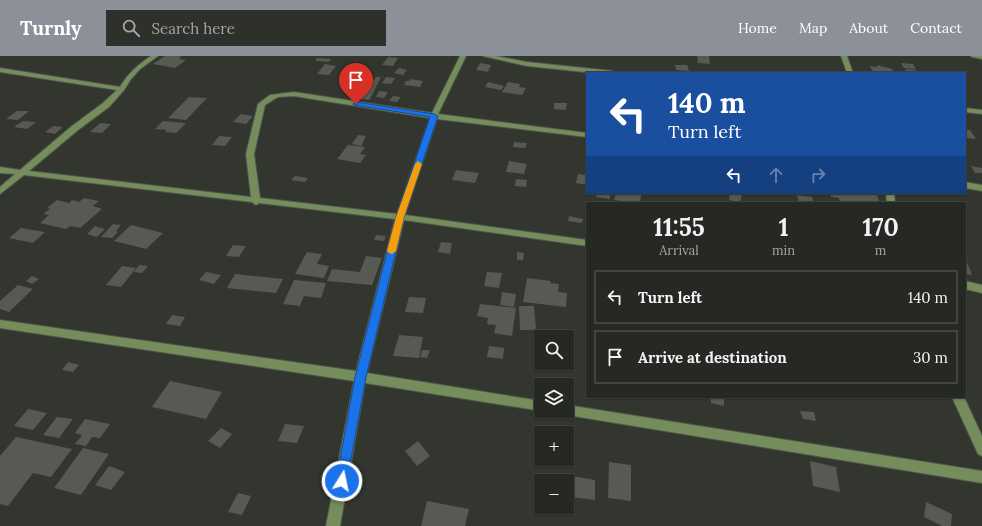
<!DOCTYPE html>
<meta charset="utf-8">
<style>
:root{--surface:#262823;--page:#2e302b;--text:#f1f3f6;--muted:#a4a6a6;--line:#424441;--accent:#8c9099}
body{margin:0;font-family:Lora,serif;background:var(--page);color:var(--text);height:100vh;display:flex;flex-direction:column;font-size:15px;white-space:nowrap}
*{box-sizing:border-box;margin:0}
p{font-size:13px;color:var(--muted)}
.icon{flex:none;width:22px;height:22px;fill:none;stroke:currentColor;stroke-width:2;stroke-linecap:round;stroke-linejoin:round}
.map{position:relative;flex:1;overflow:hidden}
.details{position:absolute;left:586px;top:146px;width:380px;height:196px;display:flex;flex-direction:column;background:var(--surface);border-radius:0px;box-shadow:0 1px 3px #0004,0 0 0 1px var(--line)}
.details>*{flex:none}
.top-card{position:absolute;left:586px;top:16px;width:380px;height:122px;border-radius:0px;box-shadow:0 1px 3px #0004,0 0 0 1px var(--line);background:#1a4fa0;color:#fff;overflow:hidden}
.fabs{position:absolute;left:534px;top:274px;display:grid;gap:8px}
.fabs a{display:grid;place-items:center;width:40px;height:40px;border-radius:0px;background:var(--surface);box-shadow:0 1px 3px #0004,0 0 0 1px var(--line);font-size:20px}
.pin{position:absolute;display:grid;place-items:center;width:34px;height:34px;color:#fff;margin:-41px -17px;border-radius:50% 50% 50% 0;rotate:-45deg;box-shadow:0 0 4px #0007}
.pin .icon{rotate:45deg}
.me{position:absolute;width:44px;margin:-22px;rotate:10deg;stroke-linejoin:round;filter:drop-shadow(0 0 3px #0008)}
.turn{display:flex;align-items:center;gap:14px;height:84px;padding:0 16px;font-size:18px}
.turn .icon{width:52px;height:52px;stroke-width:2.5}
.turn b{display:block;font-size:28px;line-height:34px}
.lanes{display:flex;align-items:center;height:38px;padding:0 16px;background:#0003;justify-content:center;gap:20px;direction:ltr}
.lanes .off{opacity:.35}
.eta{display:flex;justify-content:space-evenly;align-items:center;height:68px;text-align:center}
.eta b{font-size:24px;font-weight:700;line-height:28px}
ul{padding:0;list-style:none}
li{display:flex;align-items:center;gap:12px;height:54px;margin:0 8px 6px;padding:0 8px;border:2px solid var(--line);border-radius:0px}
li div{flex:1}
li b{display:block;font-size:15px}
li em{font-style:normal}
header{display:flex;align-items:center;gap:24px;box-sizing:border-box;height:56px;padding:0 20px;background:var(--accent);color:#fff}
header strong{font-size:19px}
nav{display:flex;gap:22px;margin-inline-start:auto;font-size:14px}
.search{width:280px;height:36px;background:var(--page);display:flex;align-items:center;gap:10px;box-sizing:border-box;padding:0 14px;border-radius:0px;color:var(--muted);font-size:15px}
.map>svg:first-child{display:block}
.building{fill:#565a52}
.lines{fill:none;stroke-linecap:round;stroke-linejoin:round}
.minor-casing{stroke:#50544e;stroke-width:2}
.minor{fill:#748d5b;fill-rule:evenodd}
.route{fill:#1a73e8;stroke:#114b97}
.slow{fill:#f59e0b}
</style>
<header>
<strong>Turnly</strong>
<div class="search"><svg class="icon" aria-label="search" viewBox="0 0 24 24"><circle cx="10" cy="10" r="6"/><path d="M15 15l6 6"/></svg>Search here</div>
<nav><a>Home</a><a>Map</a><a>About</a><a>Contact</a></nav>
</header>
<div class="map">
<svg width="982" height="470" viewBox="0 0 982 470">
<rect width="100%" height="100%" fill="#32362f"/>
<!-- building -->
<path class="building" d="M165,0H178L182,1L179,3L186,4L175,12L153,8Z
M697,0H709L710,8L698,7Z
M388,1L398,2L393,10L382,9Z
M317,2L331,3L329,6L315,5Z
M480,7L491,9L488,16L476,14Z
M901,7L913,8L916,13L904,12Z
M325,8L336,10L329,19L317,18Z
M675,9H687L689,15L676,14Z
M877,9L892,13L894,17L873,16L870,10L877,11Z
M399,12L407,14L403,19L394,17Z
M905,13L916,14L918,17H907Z
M376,21H381L372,39L369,44L361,43L370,24H374Z
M386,21L395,22L391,28L382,27Z
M410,23L423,25L420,31L404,29L406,25H409Z
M488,26L504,30L501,34L485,31Z
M508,26L520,28L519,31L526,32L522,39L502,36Z
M379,35L388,36L384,42L376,41Z
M393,40L401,41L397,46L389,45Z
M189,41L207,42L186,64L168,62Z
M554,47H567L566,54L554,53Z
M17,55H29L18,64L6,63Z
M241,58L253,60L246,68L233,66Z
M23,65L36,66L27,73L14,71Z
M163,65L186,67L176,77L165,76L167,74L155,73Z
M100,67L111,68L102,77L90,76Z
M53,70L63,71L55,78L45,76Z
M965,73L970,74L976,83L965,82Z
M358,79L366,80L361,90L352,88Z
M219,80L232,81L225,90L212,89Z
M514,86L527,87L525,92L513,91Z
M348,89L365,91L360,98L366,99L360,107L337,103Z
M509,105L527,108L524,118L506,116Z
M971,110L982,112V117H975Z
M456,114L479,117L475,127L452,124Z
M578,118L587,119V129L576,127Z
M295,120L308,122L305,126L291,124Z
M516,123L527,124L526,131L515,130Z
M597,137H610V143L596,141Z
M616,137L641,138L640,147L614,144Z
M730,137L742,138L740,147L729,144Z
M830,137H876L880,147H840L839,142L831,141Z
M797,139L812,141L814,147H799Z
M84,142L99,145L93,150L102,153L80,172L70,170L66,173L40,167L49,159L43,158L50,153L47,152L57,144L69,147L72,144L79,146Z
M569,160L583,163L582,167L568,165Z
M113,168L121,169L116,175L118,176L112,182L101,181Z
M131,169L163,177L146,193L114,185Z
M95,170L105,173L97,181L87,178Z
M21,172L45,176L33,187L9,182Z
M376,179L386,180L384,185L374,184Z
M441,186L452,187L450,198L438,196Z
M233,189L246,190L239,201L226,200Z
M307,196L322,198L317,208L329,210L324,222L295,218Z
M517,196L524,197L523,204H517Z
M366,200L382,202L372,229L327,225L332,213L360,216Z
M965,201L972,219L965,218Z
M139,209L148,210L142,217L134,216Z
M122,210L136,212L121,231L106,229Z
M206,216L221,219L214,228L199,224Z
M487,216L502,217L499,232L484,230Z
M235,218L283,223L276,237L227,232Z
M32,220L39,223L32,228L26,225Z
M527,222L551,225L550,227L559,228L558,236L567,237L566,251L523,246Z
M294,224L326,227L321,242L304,240L300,250L283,248Z
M18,229L33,233L9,256L0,253V245Z
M502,236L516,238L514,251L500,249Z
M409,241L426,242L423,257L405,256Z
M480,248L516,252L512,280L494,277L496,269L487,268L488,262L477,260Z
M519,250H534L536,274H520Z
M172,259L185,261L180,270L166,268Z
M399,279L423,281L419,302L393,300Z
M489,290L504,292L503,303L487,301Z
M422,294H430L427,302L420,301Z
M68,306L79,309L73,316L62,314Z
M170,325L222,336L206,363L152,351Z
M711,341H724V350L711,347Z
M28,353L47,357L33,374L14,370Z
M800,355L814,356L816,365L803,363Z
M57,361L73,363L59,382L43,379Z
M85,363L110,368L100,382L92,381L86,390L75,388L82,379L75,377Z
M285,368L304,370L297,387L278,385Z
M221,372L232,378L220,392L208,385Z
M16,381L72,393L51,421L33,417L8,450L0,448V400Z
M418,385L430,400L417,410L405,395Z
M536,390L541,391V403H536Z
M83,392L109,398L81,439L54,432Z
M810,405L836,411L840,436L813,430Z
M609,406L631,409V445L608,442Z
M109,410L125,416L111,434L95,429Z
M572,420L595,424V444L571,441Z
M238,437L251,440L242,459L228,456Z
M427,445L469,453L465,470H421Z
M926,446L952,458L951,470H942L924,461Z"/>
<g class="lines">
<!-- minor casing -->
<g class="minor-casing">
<path id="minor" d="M151,0H158L140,13L131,23L124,34L109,51L78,74L29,115L251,141L246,98L258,48L270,39L294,36L432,57L460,0H466L438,58L587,77V81L437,63L405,159L587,184V190L404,164L367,317L541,345L542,355L365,327L340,470H326L354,325L0,272V264L356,315L395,163L259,147L256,149L252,146L24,119L0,138V131L15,118L0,117V111L20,114L72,70L103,47L117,34L0,16V12L120,31C128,17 138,9 151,0ZM294,40L430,62L397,158L260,142L254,98L265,49L278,41Z
M483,0H496L527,6L613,15L616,17H594L527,10Z
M841,0H847L853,17H847Z
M971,0H982V3L972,1Z
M965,52L982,54V58L965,56Z
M965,126L982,129V135L965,132Z
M886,137H894L895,147H887Z
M965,225L982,229V237L965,233Z
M952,341H964L982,380V400L978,398Z
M567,349L982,415V427L567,359L563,358L562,355H567Z"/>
</g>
<!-- minor -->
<use href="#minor" class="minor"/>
</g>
<!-- route -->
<path class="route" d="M356,46L434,58L438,60L404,161L366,321L347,425L346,430L342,431L337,430L336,425L355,321L396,161L430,61L354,49L353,48Z"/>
<!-- slow -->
<path class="slow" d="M418,105L422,108L404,161L396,195L392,198L389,197L387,195L396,161L415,108Z"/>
</svg>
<div class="fabs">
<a><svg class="icon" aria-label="search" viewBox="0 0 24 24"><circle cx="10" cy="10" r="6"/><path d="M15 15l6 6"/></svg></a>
<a><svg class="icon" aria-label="layers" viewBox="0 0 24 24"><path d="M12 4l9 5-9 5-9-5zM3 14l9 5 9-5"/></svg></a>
<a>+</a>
<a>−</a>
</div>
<div class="pin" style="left:356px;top:48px;background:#d93025"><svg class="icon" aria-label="arrive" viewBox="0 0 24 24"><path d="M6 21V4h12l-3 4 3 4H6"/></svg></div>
<svg class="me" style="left:342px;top:425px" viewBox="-20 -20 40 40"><circle r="17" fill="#1a73e8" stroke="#fff" stroke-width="3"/><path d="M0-11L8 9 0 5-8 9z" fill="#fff"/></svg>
<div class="top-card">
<div class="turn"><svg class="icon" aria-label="left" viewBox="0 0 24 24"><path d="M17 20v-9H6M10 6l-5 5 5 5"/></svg><div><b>140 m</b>Turn left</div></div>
<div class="lanes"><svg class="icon" aria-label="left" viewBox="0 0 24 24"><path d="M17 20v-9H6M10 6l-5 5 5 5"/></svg><svg class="icon off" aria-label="ahead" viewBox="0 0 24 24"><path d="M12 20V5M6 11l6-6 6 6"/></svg><svg class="icon off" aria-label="right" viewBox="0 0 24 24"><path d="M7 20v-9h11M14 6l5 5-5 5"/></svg></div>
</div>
<section class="details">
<div class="eta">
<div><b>11:55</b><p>Arrival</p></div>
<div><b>1</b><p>min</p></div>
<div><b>170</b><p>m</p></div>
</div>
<ul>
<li><svg class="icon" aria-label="left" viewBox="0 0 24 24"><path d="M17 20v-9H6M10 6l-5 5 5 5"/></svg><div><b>Turn left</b></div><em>140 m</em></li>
<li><svg class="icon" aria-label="arrive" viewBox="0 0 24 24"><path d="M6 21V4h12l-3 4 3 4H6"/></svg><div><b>Arrive at destination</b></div><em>30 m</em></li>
</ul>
</section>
</div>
